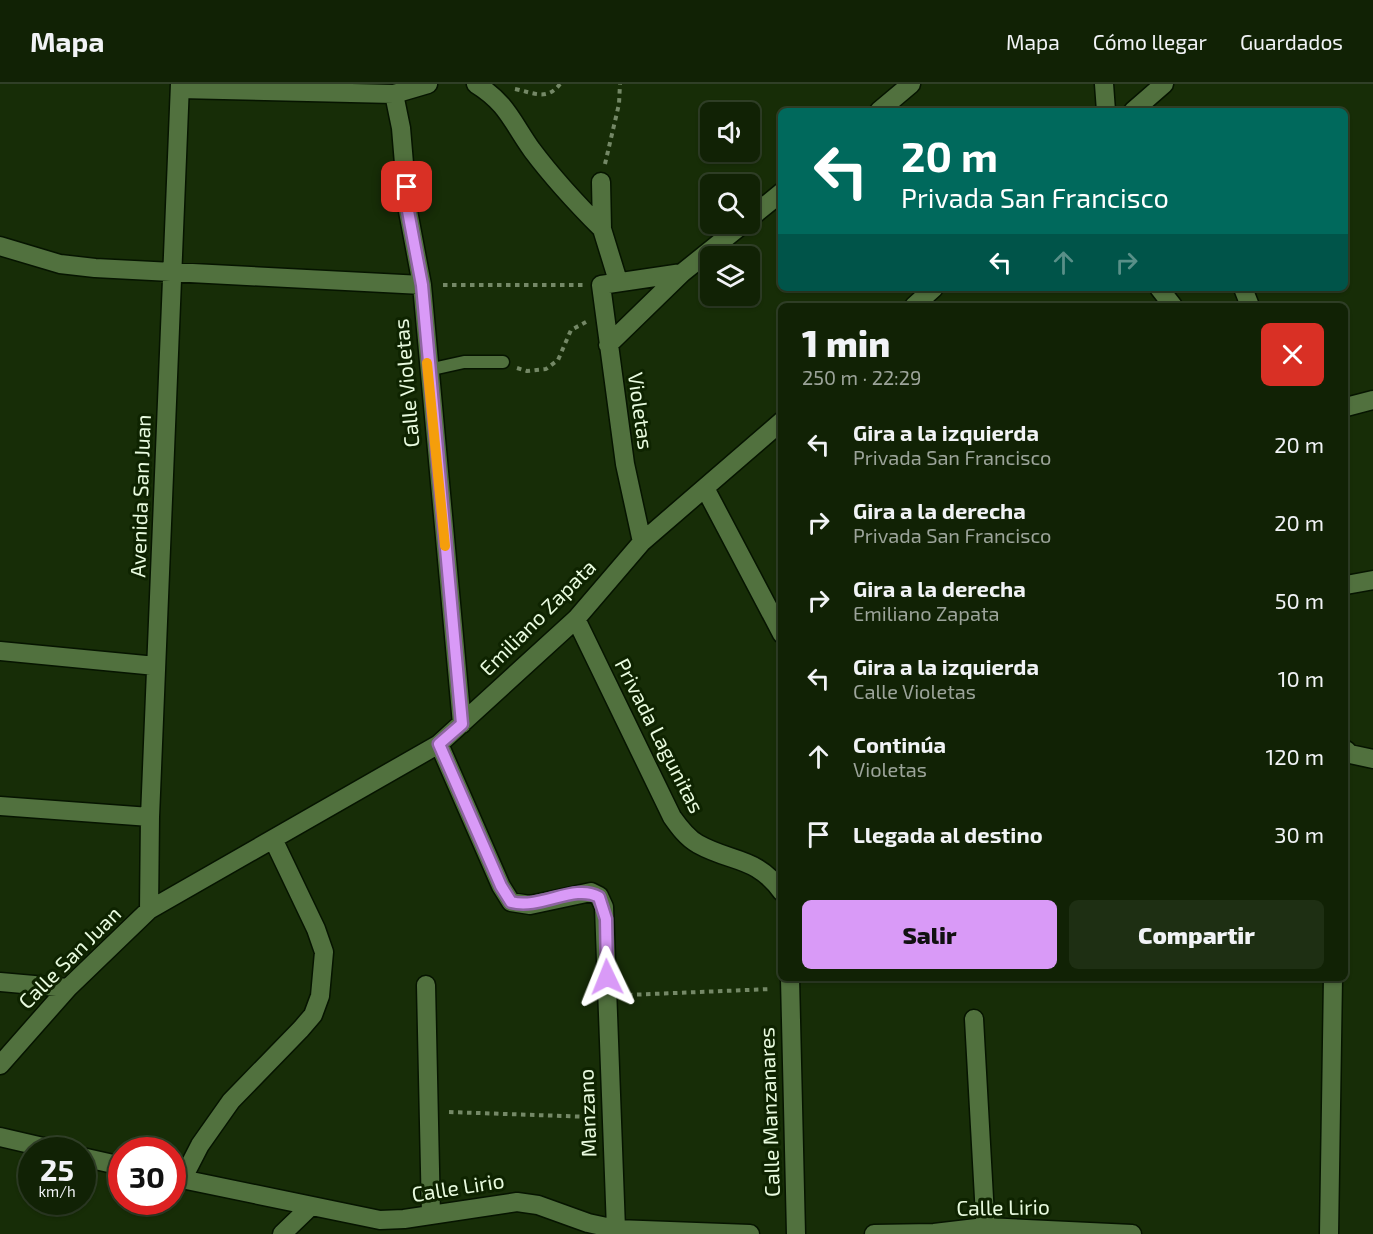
<!DOCTYPE html>
<html lang="es">
<meta charset="utf-8">
<style>
:root{--surface:#112205;--page:#1e2f13;--text:#f1f3f6;--muted:#9ca49a;--line:#303f27;--accent:#d99af7}
body{margin:0;font-family:"Exo 2",sans-serif;background:var(--page);color:var(--text);height:100vh;display:flex;flex-direction:column;font-size:22px;white-space:nowrap}
*{box-sizing:border-box;margin:0}
p{font-size:20px;color:var(--muted)}
.icon{flex:none;width:33px;height:33px;fill:none;stroke:currentColor;stroke-width:2;stroke-linecap:round;stroke-linejoin:round}
.map{position:relative;flex:1;overflow:hidden}
.panel{position:absolute;left:778px;top:219px;width:570px;height:678px;display:flex;flex-direction:column;background:var(--surface);border-radius:9px;box-shadow:0 2px 4px #0004,0 0 0 2px var(--line)}
.panel>*{flex:none}
.banner{position:absolute;left:778px;top:24px;width:570px;height:183px;border-radius:9px;box-shadow:0 2px 4px #0004,0 0 0 2px var(--line);background:#00695c;color:#fff;overflow:hidden}
.buttons{position:absolute;left:700px;top:18px;display:grid;gap:12px}
.buttons a{display:grid;place-items:center;width:60px;height:60px;border-radius:9px;background:var(--surface);box-shadow:0 2px 4px #0004,0 0 0 2px var(--line);font-size:30px}
.speed{position:absolute;left:18px;top:1053px;display:flex;gap:12px;font-size:30px;font-weight:700;text-align:center}
.speed>*{display:grid;place-content:center;width:78px;height:78px;border-radius:50%;background:var(--surface);box-shadow:0 2px 4px #0004,0 0 0 2px var(--line);line-height:1}
.speed small{font-size:15px;font-weight:400}
.speed .limit{border:9px solid #d22;background:#fff;color:#111}
.pin{position:absolute;display:grid;place-items:center;width:51px;height:51px;color:#fff;margin:-26px;border-radius:12px;box-shadow:0 3px 9px #0006}
.me{position:absolute;width:66px;margin:-33px;rotate:358deg;stroke-linejoin:round;filter:drop-shadow(0 0 4px #0008)}
.turn{display:flex;align-items:center;gap:21px;height:126px;padding:0 24px;font-size:27px}
.turn .icon{width:78px;height:78px;stroke-width:2.5}
.turn b{display:block;font-size:42px;line-height:51px}
.lanes{display:flex;align-items:center;height:57px;padding:0 24px;background:#0003;justify-content:center;gap:30px;direction:ltr}
.lanes .off{opacity:.35}
.round{display:grid;place-items:center;flex:none;width:63px;height:63px;border-radius:9px;background:var(--page)}
.head{display:flex;align-items:center;justify-content:space-between;height:102px;padding:0 24px}
h1{font-size:36px;font-weight:800;line-height:45px}
.action{display:flex;gap:12px;margin-top:auto;padding:12px 24px}
.action a{flex:1;height:69px;border-radius:9px;background:var(--accent);color:#111;font-size:24px;font-weight:800;line-height:69px;text-align:center}
.action a+a{background:var(--page);color:var(--text)}
ul{padding:0;list-style:none}
li{display:flex;align-items:center;gap:18px;height:78px;padding:0 24px}
li div{flex:1}
li b{display:block;font-size:22px}
li em{font-style:normal}
header{display:flex;align-items:center;gap:36px;box-sizing:border-box;height:84px;padding:0 30px;background:var(--surface);border-bottom:2px solid var(--line)}
header strong{font-size:28px}
nav{display:flex;gap:33px;margin-inline-start:auto;font-size:21px}
.map>svg:first-child{display:block}
.lines{fill:none;stroke-linecap:round;stroke-linejoin:round}
.lane-casing{stroke:#061400;stroke-width:15}
.street-casing{stroke:#061400;stroke-width:21}
.path{stroke:#748866;stroke-width:4;stroke-dasharray:4.5 4.5;stroke-linecap:butt}
.lane{stroke:#51713e;stroke-width:12}
.street{stroke:#51713e;stroke-width:18}
.route-casing{stroke:#8d64a1;stroke-width:15}
.route{stroke:#d99af7;stroke-width:10}
.slow{stroke:#f59e0b;stroke-width:10}
.labels{text-anchor:middle;stroke-width:6;stroke-linejoin:round;paint-order:stroke}
.street-label{font-size:21px;fill:#e9fbdf;stroke:#0e2300}
</style>
<header>
<strong>Mapa</strong>
<nav><a>Mapa</a><a>Cómo llegar</a><a>Guardados</a></nav>
</header>
<div class="map">
<svg width="1373" height="1150" viewBox="0 0 1373 1150">
<rect width="100%" height="100%" fill="#172d07"/>
<g class="lines">
<!-- lane casing -->
<g class="lane-casing">
<path id="lane" d="M428,286L464,278H503"/>
</g>
<!-- street casing -->
<g class="street-casing">
<path id="street" d="M476,0C507,19 512,38 532,66C553,94 577,120 602,145
M1104,0L1106,27
M180,5L394,10L428,0
M394,10L401,44L408,127L422,201L462,640
M879,27L911,0
M1133,27L1164,0
M601,98L602,145L618,197
M750,134L782,108
M0,162L60,180L95,184L422,201
M1159,204L1173,222
M1243,204L1250,222
M914,222L934,204
M608,261L682,189
M1346,323L1373,316
M705,404L782,550
M642,458L625,380L601,201L682,189L743,140
M1346,501L1373,496
M576,535L672,733C679,743 687,754 698,760C732,779 756,772 782,808
M0,567L156,582
M439,660L501,802L511,818L530,821L591,808L599,812L604,823L616,1145
M1346,666L1350,670L1373,675
M0,722L150,733
M149,826L150,733L180,0
M790,894L796,1150
M0,898L68,904
M426,901L431,1131
M974,935L986,1150
M0,981L68,904L149,826L439,660L576,535L642,458L782,337
M0,1053L56,1066
M82,1073L122,1082
M172,1093L380,1136L404,1135L517,1118L538,1121L588,1139L616,1145L750,1150
M182,1096L200,1061L231,1017L301,945L313,931L320,912L324,868L316,845L274,757
M282,1150L310,1123
M874,1150L934,1149L985,1143L1132,1150
M1329,1150L1333,894"/>
</g>
<!-- path -->
<path class="path" d="M515,5C534,9 547,17 560,0
M605,80L619,20L620,0
M443,201H583
M517,284L527,287L546,285L558,276L571,246L586,238
M628,911L771,905
M449,1028L592,1033"/>
<!-- lane -->
<use href="#lane" class="lane"/>
<!-- street -->
<use href="#street" class="street"/>
</g>
<g class="lines">
<!-- route casing -->
<g class="route-casing">
<path id="route" d="M407,103L408,127L422,201L462,640L439,660L501,802L511,818C541,826 574,799 599,813L606,835L607,893"/>
</g>
<!-- route -->
<use href="#route" class="route"/>
<!-- slow -->
<path class="slow" d="M427,279L445,462"/>
</g>
<g class="labels">
<!-- street labels -->
<g class="street-label">
<text transform="translate(407 299) rotate(-95)" y="7">Calle Violetas</text>
<text transform="translate(640 327) rotate(82)" y="7">Violetas</text>
<text transform="translate(141 412) rotate(-88)" y="7">Avenida San Juan</text>
<text transform="translate(538 534) rotate(-45)" y="7">Emiliano Zapata</text>
<text transform="translate(659 652) rotate(63)" y="7">Privada Lagunitas</text>
<text transform="translate(70 874) rotate(-45)" y="7">Calle San Juan</text>
<text transform="translate(770 1028) rotate(-92)" y="7">Calle Manzanares</text>
<text transform="translate(588 1029) rotate(-92)" y="7">Manzano</text>
<text transform="translate(458 1104) rotate(-9)" y="7">Calle Lirio</text>
<text transform="translate(1003 1124) rotate(-1)" y="7">Calle Lirio</text>
</g>
</g>
</svg>
<div class="buttons">
<a><svg class="icon" aria-label="sound" viewBox="0 0 24 24"><path d="M4 9h4l5-4v14l-5-4H4zM17 9q2 3 0 6"/></svg></a>
<a><svg class="icon" aria-label="search" viewBox="0 0 24 24"><circle cx="10" cy="10" r="6"/><path d="M15 15l6 6"/></svg></a>
<a><svg class="icon" aria-label="layers" viewBox="0 0 24 24"><path d="M12 4l9 5-9 5-9-5zM3 14l9 5 9-5"/></svg></a>
</div>
<div class="speed"><div>25<small>km/h</small></div><div class="limit">30</div></div>
<div class="pin" style="left:407px;top:103px;background:#d93025"><svg class="icon" aria-label="arrive" viewBox="0 0 24 24"><path d="M6 21V4h12l-3 4 3 4H6"/></svg></div>
<svg class="me" style="left:607px;top:893px" viewBox="-20 -20 40 40"><path d="M0-17L14 15 0 8-14 15z" fill="#d99af7" stroke="#fff" stroke-width="4"/></svg>
<div class="banner">
<div class="turn"><svg class="icon" aria-label="left" viewBox="0 0 24 24"><path d="M17 20v-9H6M10 6l-5 5 5 5"/></svg><div><b>20 m</b>Privada San Francisco</div></div>
<div class="lanes"><svg class="icon" aria-label="left" viewBox="0 0 24 24"><path d="M17 20v-9H6M10 6l-5 5 5 5"/></svg><svg class="icon off" aria-label="ahead" viewBox="0 0 24 24"><path d="M12 20V5M6 11l6-6 6 6"/></svg><svg class="icon off" aria-label="right" viewBox="0 0 24 24"><path d="M7 20v-9h11M14 6l5 5-5 5"/></svg></div>
</div>
<section class="panel">
<div class="head"><div><h1>1 min</h1><p>250 m · 22:29</p></div><a class="round" style="background:#d93025;color:#fff"><svg class="icon" aria-label="close" viewBox="0 0 24 24"><path d="M6 6l12 12M18 6L6 18"/></svg></a></div>
<ul>
<li><svg class="icon" aria-label="left" viewBox="0 0 24 24"><path d="M17 20v-9H6M10 6l-5 5 5 5"/></svg><div><b>Gira a la izquierda</b><p>Privada San Francisco</p></div><em>20 m</em></li>
<li><svg class="icon" aria-label="right" viewBox="0 0 24 24"><path d="M7 20v-9h11M14 6l5 5-5 5"/></svg><div><b>Gira a la derecha</b><p>Privada San Francisco</p></div><em>20 m</em></li>
<li><svg class="icon" aria-label="right" viewBox="0 0 24 24"><path d="M7 20v-9h11M14 6l5 5-5 5"/></svg><div><b>Gira a la derecha</b><p>Emiliano Zapata</p></div><em>50 m</em></li>
<li><svg class="icon" aria-label="left" viewBox="0 0 24 24"><path d="M17 20v-9H6M10 6l-5 5 5 5"/></svg><div><b>Gira a la izquierda</b><p>Calle Violetas</p></div><em>10 m</em></li>
<li><svg class="icon" aria-label="ahead" viewBox="0 0 24 24"><path d="M12 20V5M6 11l6-6 6 6"/></svg><div><b>Continúa</b><p>Violetas</p></div><em>120 m</em></li>
<li><svg class="icon" aria-label="arrive" viewBox="0 0 24 24"><path d="M6 21V4h12l-3 4 3 4H6"/></svg><div><b>Llegada al destino</b></div><em>30 m</em></li>
</ul>
<div class="action"><a>Salir</a><a>Compartir</a></div>
</section>
</div>
